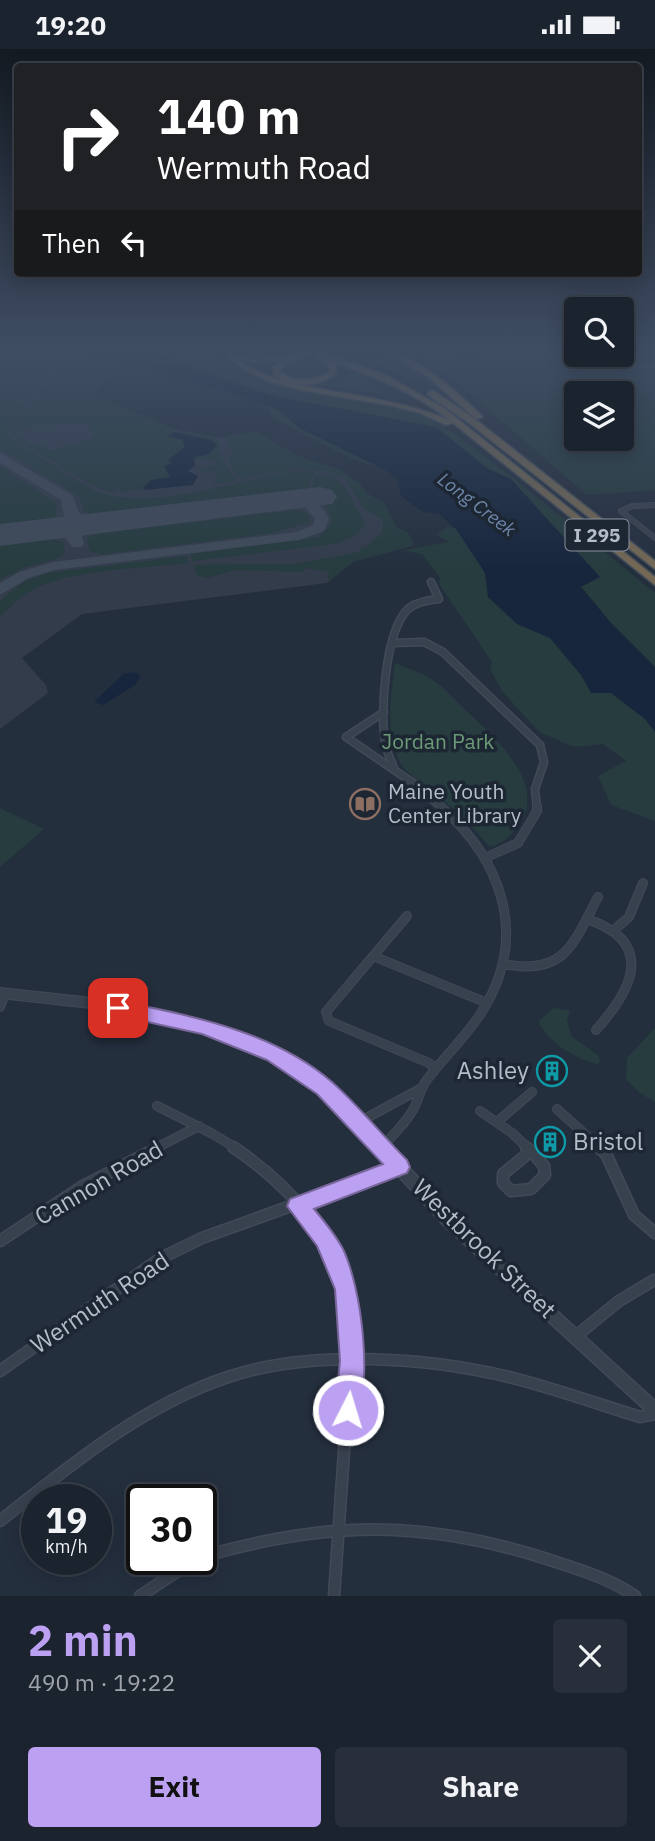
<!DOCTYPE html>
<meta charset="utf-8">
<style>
:root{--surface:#1b232e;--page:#282f3a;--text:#f1f3f6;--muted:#a0a4aa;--line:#39404a;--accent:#bca0f2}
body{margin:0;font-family:"IBM Plex Sans",sans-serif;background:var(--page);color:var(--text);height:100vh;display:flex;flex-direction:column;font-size:26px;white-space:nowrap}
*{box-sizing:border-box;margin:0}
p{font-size:23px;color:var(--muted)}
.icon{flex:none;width:38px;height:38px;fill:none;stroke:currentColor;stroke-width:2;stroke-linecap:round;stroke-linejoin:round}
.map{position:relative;height:1547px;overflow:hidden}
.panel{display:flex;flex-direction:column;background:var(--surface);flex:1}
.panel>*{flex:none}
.top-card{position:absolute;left:14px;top:14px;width:628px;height:214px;border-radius:7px;box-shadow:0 4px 18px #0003,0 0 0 2px var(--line);background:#202124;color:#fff;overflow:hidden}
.buttons{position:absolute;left:564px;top:248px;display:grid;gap:14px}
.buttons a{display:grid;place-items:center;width:70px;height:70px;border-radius:7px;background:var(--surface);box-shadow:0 4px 18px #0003,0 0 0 2px var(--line);font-size:35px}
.speed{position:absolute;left:21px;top:1435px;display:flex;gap:14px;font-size:35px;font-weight:700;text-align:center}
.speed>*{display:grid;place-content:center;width:91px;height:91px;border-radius:50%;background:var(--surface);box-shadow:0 4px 18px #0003,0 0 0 2px var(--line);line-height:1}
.speed small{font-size:18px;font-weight:400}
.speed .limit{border:4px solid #111;border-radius:10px;background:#fff;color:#111}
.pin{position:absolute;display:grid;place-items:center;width:60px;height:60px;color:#fff;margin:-30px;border-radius:14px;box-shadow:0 4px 10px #0006}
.me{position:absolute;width:77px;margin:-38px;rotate:5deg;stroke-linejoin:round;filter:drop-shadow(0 0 5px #0008)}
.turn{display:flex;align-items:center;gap:24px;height:147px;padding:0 28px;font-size:32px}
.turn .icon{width:91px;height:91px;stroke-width:2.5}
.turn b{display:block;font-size:49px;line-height:60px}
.then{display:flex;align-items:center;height:66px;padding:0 28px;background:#0003;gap:14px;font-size:26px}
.round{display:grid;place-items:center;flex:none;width:74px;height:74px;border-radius:7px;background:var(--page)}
.overview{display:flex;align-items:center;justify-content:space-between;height:119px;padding:0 28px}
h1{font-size:42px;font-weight:800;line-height:52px;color:var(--accent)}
.cta{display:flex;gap:14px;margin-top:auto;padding:14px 28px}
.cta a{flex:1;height:80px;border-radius:7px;background:var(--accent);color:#111;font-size:28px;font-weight:800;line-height:80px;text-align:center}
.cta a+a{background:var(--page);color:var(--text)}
.status{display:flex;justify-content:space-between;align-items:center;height:49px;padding:0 35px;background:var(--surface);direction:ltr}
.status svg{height:19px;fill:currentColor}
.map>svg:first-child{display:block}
.airport{fill:#323c4b}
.green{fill:#263c3f;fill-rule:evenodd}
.water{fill:#17263c}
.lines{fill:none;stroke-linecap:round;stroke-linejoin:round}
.taxiway{fill:#3f4a5a;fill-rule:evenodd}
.runway{fill:#3f4a5a;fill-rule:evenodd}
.minor-far3-casing{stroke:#414a57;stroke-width:6}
.minor-far2-casing{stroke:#414a57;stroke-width:9}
.minor-far1-casing{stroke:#414a57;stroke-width:10}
.minor-casing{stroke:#414a57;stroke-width:13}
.tertiary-far1-casing{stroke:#414a57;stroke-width:12}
.tertiary-casing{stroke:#414a57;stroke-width:16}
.primary-casing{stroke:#414a57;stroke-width:3}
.motorway-casing{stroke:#434c59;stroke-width:3}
.minor-far3{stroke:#38414e;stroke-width:4.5}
.minor-far2{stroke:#38414e;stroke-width:6}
.minor-far1{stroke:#38414e;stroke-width:8}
.minor{stroke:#38414e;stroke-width:10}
.tertiary-far1{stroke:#38414e;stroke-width:10}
.tertiary{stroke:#38414e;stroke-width:13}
.primary{fill:#56606e;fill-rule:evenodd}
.motorway{fill:#746855;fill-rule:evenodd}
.rail-casing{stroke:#5a6575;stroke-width:3.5}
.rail{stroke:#1d2633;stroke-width:2;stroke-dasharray:3.5;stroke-linecap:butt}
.motorway-bridge-casing{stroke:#434c59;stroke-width:10;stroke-linecap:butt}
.motorway-bridge{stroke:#746855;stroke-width:8}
.route{fill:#bca0f2;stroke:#7a689d;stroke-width:2}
.labels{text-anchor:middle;stroke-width:7;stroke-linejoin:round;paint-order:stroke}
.far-water-label{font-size:19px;font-style:italic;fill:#6d86a8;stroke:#1d2633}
.shield{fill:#1d2633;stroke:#878f9c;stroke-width:2}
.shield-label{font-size:19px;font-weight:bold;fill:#b4bcc9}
.park-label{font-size:21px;fill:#6b9a76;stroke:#1d2633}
.poi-label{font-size:21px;fill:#b4bcc9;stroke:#1d2633;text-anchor:start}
.near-poi-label{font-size:24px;fill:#b4bcc9;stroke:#1d2633;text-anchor:end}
.near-street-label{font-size:24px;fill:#b4bcc9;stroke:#1d2633}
</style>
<div class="status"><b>19:20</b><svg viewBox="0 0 49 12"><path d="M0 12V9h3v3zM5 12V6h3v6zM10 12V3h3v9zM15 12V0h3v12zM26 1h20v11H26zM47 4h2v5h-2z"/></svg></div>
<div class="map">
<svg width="655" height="1547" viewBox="0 0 655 1547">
<rect width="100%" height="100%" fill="#242f3e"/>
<!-- airport -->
<path class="airport" d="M0,303H89L118,316L93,346L174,380L219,389L256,383L297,407L341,421L361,436L367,445L384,453L396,478L408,484L414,496L353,513L327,534L82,565L22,609L46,636L48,644L0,680Z"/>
<!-- green -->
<path class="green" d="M0,303L35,305L16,311L26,313L39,306L50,311L53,318L28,352L7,353L26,355L8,379V388L95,442C158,465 238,427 301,422L315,423L310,432V439L88,465L83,460L80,448L0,400V355L5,353H0Z
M37,303H89L118,316L93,346L174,380L168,387L182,391L185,398L165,423L171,425L170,428L151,431L143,439L145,441L140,440L120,443V440L112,441L116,445L93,437L17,391L16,389L20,388C29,398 41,394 51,402L94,388L88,374L21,378L25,376L19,379L17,384H12L18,371L58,319L53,309Z
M156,303H215L244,326L316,344L408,360L442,376L512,428L655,544V618L611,574L581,538L275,347L232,333Z
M350,303C390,303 409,312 439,341Z
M404,303H450L655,320V441L587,446L469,344L426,312ZM576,345H621V390H576Z
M520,303H576V306L655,303V314Z
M302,309L320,316L326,325L308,331L283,326L282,320Z
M351,324L365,327L389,345L342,341L314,335L333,332Z
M268,356L293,359L374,392L655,637V772L611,756L598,727L626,712L603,695L574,698L539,683L502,642L490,620L492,613L439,535L440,529L423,506L404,501L449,493L436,486L447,478L455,479L439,465L423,463L401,447L397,430L383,420L350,409L272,368Z
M182,382L218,391L222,410L238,432L214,435L219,417L212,424L198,423L204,418L192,421L198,417L219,416L208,410L192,411L194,408L214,402L212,391L180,384Z
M256,383L297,407L341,421L361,436L367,445L384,453L396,478L408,484L414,496L353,513L330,531L327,529L330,523L305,519L302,523L235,521L207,529L197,526L194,516L295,515L360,503V499L366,498L382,484L383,470L364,460L346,431L327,422L297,420L240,430L228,414L231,413L229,408L232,405L228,387Z
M0,417L55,453L57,459L55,469L0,476Z
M319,424C347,427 350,451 363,470L364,476L357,486L335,495L192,512L191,505L319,488L332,474L331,467L317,439H313V431Z
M296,461L308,464L310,473L267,485L102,505L90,502L87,490L94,485Z
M52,490L63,493L65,504L61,508L23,519L0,530V496Z
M187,507V514C147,519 72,521 38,538C23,545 11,557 0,568V552L23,533L48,524Z
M395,614C409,620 426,625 438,635C449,643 459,655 469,664C496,690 548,736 519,776C511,787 503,794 490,798L460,765L405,721C383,691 391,648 395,614Z
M0,759L44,780L0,818Z
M553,959L568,961L570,963L567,971L572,988L598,1006L600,1012L598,1015C578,1012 544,991 539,972Z
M655,979V1053L640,1044L626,1030L627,1009Z"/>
<!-- water -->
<path class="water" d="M117,303H155L232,333L275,347L436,378L487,419L511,430L600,528L581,538L611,574L655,618V683L645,670L611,644H591L581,626L550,589L517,575L488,548L485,524L456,480L439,465L423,463L401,447L397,430L383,420L299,379L279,361L227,342L175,330Z
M174,383L212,391L217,397L207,406L194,408L195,417L188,422L198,427L193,436L145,441L143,439L151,431L170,428L164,417L172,414L168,411L185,398L182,391L167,387Z
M134,623L141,627L135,636L103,656L94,653L123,625Z"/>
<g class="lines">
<!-- taxiway -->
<path class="taxiway" d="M0,404L72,446C82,468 74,466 100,471V477L80,478L84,495L82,498H72C62,481 59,487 42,483V477L66,478L61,473L64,467L61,451L0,414Z
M297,447C313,450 322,455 329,470L324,482L299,491L55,521L29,529L0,546V534L19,523L53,513L296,483L313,476L315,470L305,458L284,451L286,448Z"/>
<!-- runway -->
<path class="runway" d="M320,438L332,441L337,448L332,455L0,497V475Z"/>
<!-- minor-far3 casing -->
<g class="minor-far3-casing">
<path id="minor-far3" d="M655,456L632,457L621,462L655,489"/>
</g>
<!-- minor-far2 casing -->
<g class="minor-far2-casing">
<path id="minor-far2" d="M394,594L424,593L443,603L540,696L544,713L535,740L537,759
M384,663L346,688L416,736L442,759
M394,719C391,711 386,702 385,693C380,663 385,582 408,560C416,553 429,551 439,550L431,533"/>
</g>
<!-- minor-far1 casing -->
<g class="minor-far1-casing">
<path id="minor-far1" d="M487,808L518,794L537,762V757
M407,867L326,963L329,972L429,1014L435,1020
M587,870C655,893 634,939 596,981
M614,881L629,868L643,834
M373,907L487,954
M504,915C565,927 573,895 598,848
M0,958L5,945
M157,1057L211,1084L236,1099
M557,1060L600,1099
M480,1062L512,1084L528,1099
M359,1073L420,1040
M497,1073L532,1043
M382,1098C393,1086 405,1075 413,1061C418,1052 420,1041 426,1032C444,1008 467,987 483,961C529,887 502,811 440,757
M156,1099L199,1077"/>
</g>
<!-- minor casing -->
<g class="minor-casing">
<path id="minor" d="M233,1098C291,1137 343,1194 350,1266C354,1307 348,1348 345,1388C341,1441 338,1494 334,1547
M526,1098L531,1102
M598,1098L606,1105L634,1166L655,1184
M531,1102L544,1117L545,1126L531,1140L511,1142L503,1134V1125Z
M0,1192L83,1137L159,1098
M576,1287L619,1252L654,1231
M0,1322L161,1209L202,1189L399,1118
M0,1472C69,1417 143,1356 228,1328C312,1300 428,1308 513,1329C556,1340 598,1355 640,1368L655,1365
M201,1508C325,1472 423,1470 547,1510C577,1520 609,1529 635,1547
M140,1547L196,1510"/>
</g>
<!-- tertiary-far1 casing -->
<g class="tertiary-far1-casing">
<path id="tertiary-far1" d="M0,944C95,955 200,960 283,1011C322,1034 353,1067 382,1099"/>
</g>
<!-- tertiary casing -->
<g class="tertiary-casing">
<path id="tertiary" d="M381,1098L448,1171L655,1361"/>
</g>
<!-- primary casing -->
<g class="primary-casing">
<path id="primary" d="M223,303H232L252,310L287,306L290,308L287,310L252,314Z"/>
</g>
<!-- motorway casing -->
<g class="motorway-casing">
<path id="motorway" d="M222,303C234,303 239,312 249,318C258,323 270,328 280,331C336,346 395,348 449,371C412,341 366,325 323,309L335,315L337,324C319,339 293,339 274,326L273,318L288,309H292V311L281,319V323C296,334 314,333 329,323V318L316,310L322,308L311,303H321L385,326L444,359L655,528V536L453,374L446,376L420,364L393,357L301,341L269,333L244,321Z
M386,303C414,303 463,348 483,368L476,370L428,328Z
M428,342H434L475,370L655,512V520L469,374L428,346Z"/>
</g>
<!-- minor-far3 -->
<use href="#minor-far3" class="minor-far3"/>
<!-- minor-far2 -->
<use href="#minor-far2" class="minor-far2"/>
<!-- minor-far1 -->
<use href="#minor-far1" class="minor-far1"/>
<!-- minor -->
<use href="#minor" class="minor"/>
<!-- tertiary-far1 -->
<use href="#tertiary-far1" class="tertiary-far1"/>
<!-- tertiary -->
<use href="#tertiary" class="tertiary"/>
<!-- primary -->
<use href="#primary" class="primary"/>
<!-- motorway -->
<use href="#motorway" class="motorway"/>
<!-- rail casing -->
<g class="rail-casing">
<path id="rail" d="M482,303L655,318"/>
</g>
<!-- rail -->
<use href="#rail" class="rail"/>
<!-- motorway-bridge casing -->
<g class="motorway-bridge-casing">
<path id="motorway-bridge" d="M290,310L306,303"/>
</g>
<!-- motorway-bridge -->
<use href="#motorway-bridge" class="motorway-bridge"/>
</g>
<!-- sky -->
<linearGradient id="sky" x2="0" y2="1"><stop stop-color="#141a22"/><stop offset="0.58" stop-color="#3f4d63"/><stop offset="1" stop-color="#3f4d63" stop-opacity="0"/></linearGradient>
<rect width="655" height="520" fill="url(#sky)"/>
<!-- route -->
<path class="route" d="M118,952C192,967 273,982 332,1033C359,1057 382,1086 407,1111L410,1118L407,1124L314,1160C325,1173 335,1185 343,1200C361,1238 373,1329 356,1369L348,1373L339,1369L335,1361L340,1312L335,1240L317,1197L287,1157L290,1150L383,1115L317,1045L267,1011L202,985L111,965L108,959L111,954Z"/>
<!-- icons -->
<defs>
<g id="library-ring" transform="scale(1.575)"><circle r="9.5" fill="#1d2633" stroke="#8d6e63" stroke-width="1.5"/><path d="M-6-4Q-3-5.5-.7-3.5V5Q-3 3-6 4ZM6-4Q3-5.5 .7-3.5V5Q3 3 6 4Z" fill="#8d6e63"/></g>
<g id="building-ring" transform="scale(1.575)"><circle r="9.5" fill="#1d2633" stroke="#0f9aa8" stroke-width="1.5"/><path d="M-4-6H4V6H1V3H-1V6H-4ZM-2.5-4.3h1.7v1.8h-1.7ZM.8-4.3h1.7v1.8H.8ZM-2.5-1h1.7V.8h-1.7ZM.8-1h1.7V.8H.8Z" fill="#0f9aa8"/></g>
</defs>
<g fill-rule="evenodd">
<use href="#library-ring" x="365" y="755"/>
<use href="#building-ring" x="552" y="1022"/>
<use href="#building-ring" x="550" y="1093"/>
</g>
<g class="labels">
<!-- far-water labels -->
<g class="far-water-label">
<text transform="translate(477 455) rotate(37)" y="7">Long Creek</text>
</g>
<!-- shield labels -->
<rect class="shield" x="565.5" y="470.5" width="63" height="31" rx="5"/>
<g class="shield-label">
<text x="597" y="493">I 295</text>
</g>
<!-- park labels -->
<g class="park-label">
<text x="438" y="700">Jordan Park</text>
</g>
<!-- poi labels -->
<g class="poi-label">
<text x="388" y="750">Maine Youth<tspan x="388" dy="24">Center Library</tspan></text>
</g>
<!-- near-poi labels -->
<g class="near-poi-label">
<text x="529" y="1030">Ashley</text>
<text x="573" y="1101" text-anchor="start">Bristol</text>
</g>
<!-- near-street labels -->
<g class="near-street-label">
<text transform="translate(99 1134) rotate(-30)" y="8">Cannon Road</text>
<text transform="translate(484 1200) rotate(44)" y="8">Westbrook Street</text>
<text transform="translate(100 1254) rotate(-34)" y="8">Wermuth Road</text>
</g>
</g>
</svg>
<div class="buttons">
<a><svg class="icon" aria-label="search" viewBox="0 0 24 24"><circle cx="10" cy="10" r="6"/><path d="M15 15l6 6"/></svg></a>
<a><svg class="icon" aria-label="layers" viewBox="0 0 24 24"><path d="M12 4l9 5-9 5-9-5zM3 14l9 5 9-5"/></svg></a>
</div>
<div class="speed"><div>19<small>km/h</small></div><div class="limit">30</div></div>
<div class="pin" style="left:118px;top:959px;background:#d93025"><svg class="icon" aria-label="arrive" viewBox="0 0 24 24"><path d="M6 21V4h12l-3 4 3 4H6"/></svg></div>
<svg class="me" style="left:348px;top:1361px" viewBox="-20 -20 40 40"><circle r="17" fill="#bca0f2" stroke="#fff" stroke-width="3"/><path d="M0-11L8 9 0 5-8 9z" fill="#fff"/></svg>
<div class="top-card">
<div class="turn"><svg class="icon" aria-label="right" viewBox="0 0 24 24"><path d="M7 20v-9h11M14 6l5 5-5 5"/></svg><div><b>140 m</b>Wermuth Road</div></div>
<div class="then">Then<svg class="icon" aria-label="left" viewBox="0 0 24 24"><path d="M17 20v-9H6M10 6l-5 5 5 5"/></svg></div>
</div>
</div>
<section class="panel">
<div class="overview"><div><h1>2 min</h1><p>490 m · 19:22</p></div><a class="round"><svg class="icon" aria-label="close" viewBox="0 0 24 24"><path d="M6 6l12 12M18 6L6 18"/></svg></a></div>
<div class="cta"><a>Exit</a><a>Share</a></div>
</section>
